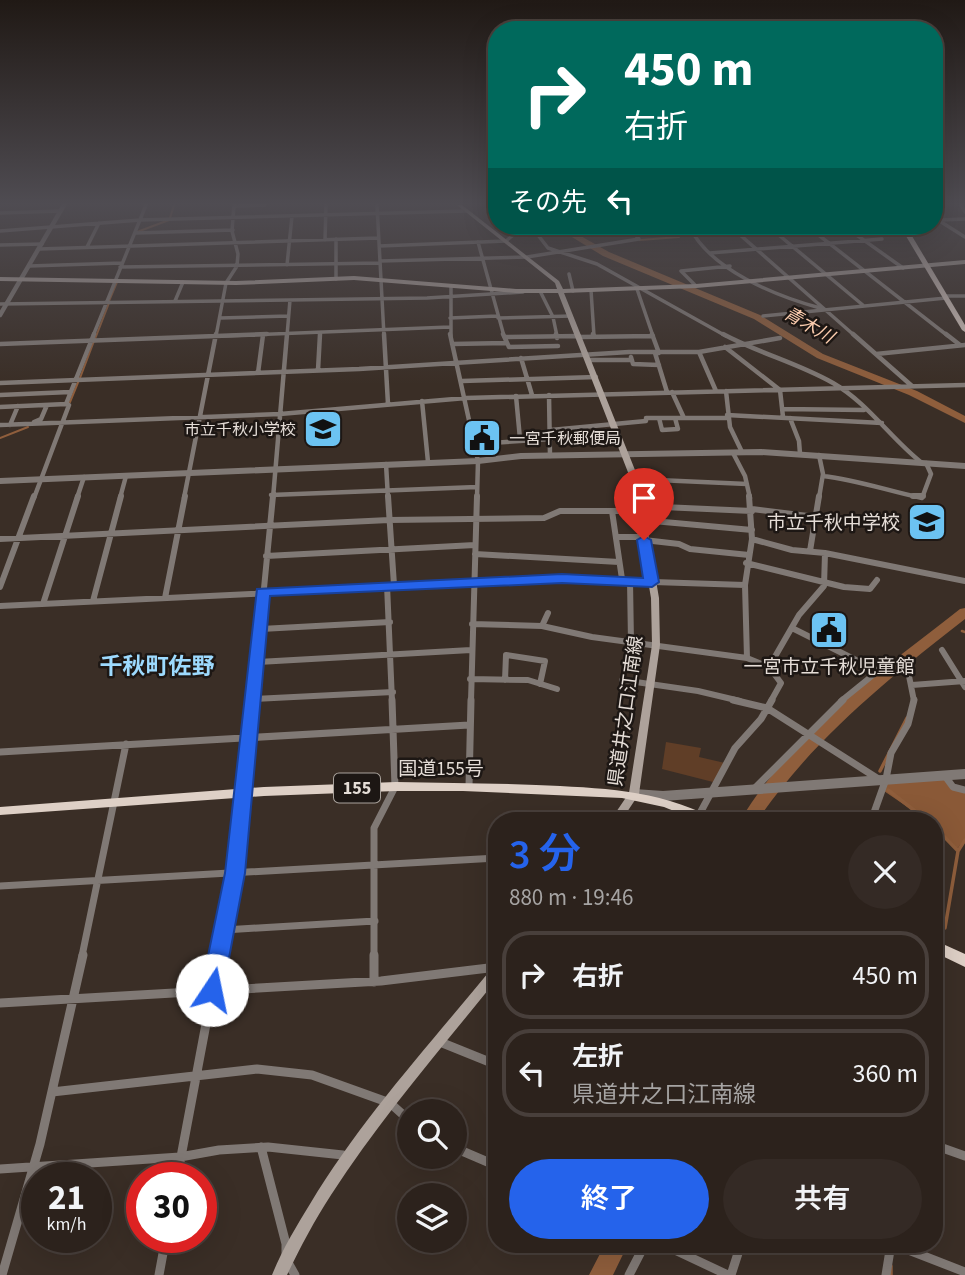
<!DOCTYPE html>
<html lang="ja">
<meta charset="utf-8">
<style>
:root{--surface:#2c221c;--page:#342a25;--text:#f1f3f6;--muted:#a6a4a3;--line:#483f3b;--accent:#2563eb}
body{margin:0;font-family:"Source Sans 3","Noto Sans JP",sans-serif;background:var(--page);color:var(--text);height:100vh;display:flex;flex-direction:column;font-size:26px;white-space:nowrap}
*{box-sizing:border-box;margin:0}
p{font-size:23px;color:var(--muted)}
.icon{flex:none;width:38px;height:38px;fill:none;stroke:currentColor;stroke-width:2;stroke-linecap:round;stroke-linejoin:round}
.map{position:relative;flex:1;overflow:hidden}
.side{position:absolute;left:488px;top:812px;width:455px;height:441px;display:flex;flex-direction:column;background:var(--surface);border-radius:28px;box-shadow:0 7px 28px #0002,0 0 0 2px var(--line)}
.side>*{flex:none}
.guide{position:absolute;left:488px;top:21px;width:455px;height:214px;border-radius:28px;box-shadow:0 7px 28px #0002,0 0 0 2px var(--line);background:#00695c;color:#fff;overflow:hidden}
.tools{position:absolute;left:397px;top:1099px;display:grid;gap:14px}
.tools a{display:grid;place-items:center;width:70px;height:70px;border-radius:50%;background:var(--surface);box-shadow:0 7px 28px #0002,0 0 0 2px var(--line);font-size:35px}
.speed{position:absolute;left:21px;top:1162px;display:flex;gap:14px;font-size:35px;font-weight:700;text-align:center}
.speed>*{display:grid;place-content:center;width:91px;height:91px;border-radius:50%;background:var(--surface);box-shadow:0 7px 28px #0002,0 0 0 2px var(--line);line-height:1}
.speed small{font-size:18px;font-weight:400}
.speed .limit{border:10px solid #d22;background:#fff;color:#111}
.pin{position:absolute;display:grid;place-items:center;width:60px;height:60px;color:#fff;margin:-72px -30px;border-radius:50% 50% 50% 0;rotate:-45deg;box-shadow:0 0 7px #0007}
.pin .icon{rotate:45deg}
.me{position:absolute;width:77px;margin:-38px;rotate:11deg;stroke-linejoin:round;filter:drop-shadow(0 0 5px #0008)}
.turn{display:flex;align-items:center;gap:24px;height:147px;padding:0 21px;font-size:32px}
.turn .icon{width:91px;height:91px;stroke-width:2.5}
.turn b{display:block;font-size:49px;line-height:60px}
.then{display:flex;align-items:center;height:66px;padding:0 21px;background:#0003;gap:14px;font-size:26px}
.round{display:grid;place-items:center;flex:none;width:74px;height:74px;border-radius:37px;background:var(--page)}
.headline{display:flex;align-items:center;justify-content:space-between;height:119px;padding:0 21px}
h1{font-size:42px;font-weight:600;line-height:52px;color:var(--accent)}
.primary-button{display:flex;gap:14px;margin-top:auto;padding:14px 21px}
.primary-button a{flex:1;height:80px;border-radius:42px;background:var(--accent);color:#fff;font-size:28px;font-weight:600;line-height:80px;text-align:center}
.primary-button a+a{background:var(--page);color:var(--text)}
ul{padding:0;list-style:none}
li{display:flex;align-items:center;gap:21px;height:88px;margin:0 14px 10px;padding:0 7px;border:4px solid var(--line);border-radius:28px}
li div{flex:1}
li b{display:block;font-size:26px}
li em{font-style:normal}
.map>svg:first-child{display:block}
.green{fill:#603e27}
.forest{fill:#8a5937}
.lines{fill:none;stroke-linecap:round;stroke-linejoin:round}
.stream-far2{stroke:#8f5e3c;stroke-width:2}
.stream-far1{stroke:#8f5e3c;stroke-width:2.5}
.stream{stroke:#8f5e3c;stroke-width:3.5}
.river{fill:#8f5e3c;fill-rule:evenodd}
.minor-far4{stroke:#807975;stroke-width:3.5}
.minor-far3{stroke:#807975;stroke-width:4.5}
.minor-far2{stroke:#807975;stroke-width:6}
.minor-far1{stroke:#807975;stroke-width:7}
.minor{stroke:#807975;stroke-width:9}
.tertiary-far2{stroke:#807975;stroke-width:4.5}
.tertiary-far1{stroke:#807975;stroke-width:6}
.tertiary{stroke:#807975;stroke-width:10}
.secondary{fill:#ada29b;fill-rule:evenodd}
.primary{fill:#cfc1b9;fill-rule:evenodd}
.trunk{fill:#ded0c6;fill-rule:evenodd}
.route{fill:#2563eb;stroke:#184099;stroke-width:2}
.labels{text-anchor:middle;stroke-width:5;stroke-linejoin:round;paint-order:stroke}
.far-poi-label{font-size:16px;fill:#e5ddd7;stroke:#1d1714;text-anchor:end}
.far-water-label{font-size:18px;font-style:italic;fill:#facbad;stroke:#1d1714}
.shield{fill:#1d1714;stroke:#a9a29c;stroke-width:2}
.shield-label{font-size:18px;font-weight:bold;fill:#e5ddd7}
.poi-label{font-size:19px;fill:#e5ddd7;stroke:#1d1714;text-anchor:end}
.street-label{font-size:19px;fill:#e5ddd7;stroke:#1d1714}
.quarter-label{font-size:23px;font-weight:bold;fill:#9ddafe;stroke:#1d1714}
</style>
<div class="map">
<svg width="965" height="1275" viewBox="0 0 965 1275">
<rect width="100%" height="100%" fill="#3a2e26"/>
<!-- green -->
<path class="green" d="M666,742L701,748L699,757L725,763L713,782L662,769Z"/>
<!-- forest -->
<path class="forest" d="M945,776L953,787L965,790V839L956,850L935,826L934,821H928L884,791L880,780Z"/>
<g class="lines">
<!-- stream-far2 -->
<path class="stream-far2" d="M170,218L174,205
M667,226L677,235
M137,232L169,220
M640,240L679,237
M109,301L117,282
M95,339L109,303
M80,378L94,341
M70,402L79,380
M0,438L28,427"/>
<!-- stream-far1 -->
<path class="stream-far1" d="M962,631L965,632
M894,667L907,674"/>
<!-- stream -->
<path class="stream" d="M880,771L907,718
M888,790L928,821
M934,826L958,851L945,928
M958,851L965,840
M934,1006L936,993
M891,1266V1275"/>
<!-- river -->
<path class="river" d="M554,226H563L609,252L760,315L823,354L917,391L965,416V423L909,395L817,358L754,319L603,256Z
M965,608V619C888,679 813,739 757,821H740C792,733 881,671 960,609Z
M605,1244H628L613,1275H589Z"/>
<!-- minor-far4 -->
<path class="minor-far4" d="M377,205L384,336
M961,205L965,212
M234,206L265,205
M0,213L61,211
M934,214L938,220L965,237
M940,220L965,219
M531,226L548,248L597,264L726,336
M689,226C710,270 776,296 820,308
M730,226L855,336
M768,226L864,306
M784,226H830
M807,226L948,336
M844,226L903,268
M874,226H903
M0,231L140,220L466,211
M572,232L650,226
M135,233L233,230
M336,239V279
M325,240L326,205
M478,242L504,336
M0,245L42,244
M379,246L506,241L524,226
M87,247L99,223
M39,249L378,238
M710,253L882,239
M380,261L527,257L639,239L627,226
M287,265L292,216
M29,266L122,263
M120,267L380,263
M569,274L573,291
M696,286L681,271L730,266
M637,289L653,336
M591,290L594,336
M540,291L553,317L557,336
M945,296H965
M175,301L183,282
M0,304L427,298L523,292
M763,316L946,298
M220,318L288,316
M450,318L497,316
M498,318L571,316
M93,336L146,205
M216,336L226,283L237,266L238,254L232,231L234,205
M221,336L450,327
M287,336L290,300
M320,336V333
M451,336V286"/>
<!-- minor-far3 -->
<path class="minor-far3" d="M384,334L388,404
M450,334L478,461L477,498
M503,334L509,347L558,346
M556,334L557,338
M593,334L594,337
M652,334L659,353
M723,334C758,353 798,363 833,383C868,403 891,439 922,463
M853,334L912,386
M946,334L960,345
M505,337L579,336
M580,337L653,336
M0,344L267,334
M452,344L506,343
M725,347L780,390L783,417
M699,352L716,391
M655,353L667,392
M876,354L965,345
M631,357L633,364L659,365
M521,358L532,395
M589,360H631
M318,370L320,334
M258,373L263,335
M462,381L596,377
M0,383L359,369L629,352H699L780,338
M726,391L730,427L742,452
M672,392L684,418
M0,395L70,392
M549,395L550,456
M516,396L520,439
M422,401L428,462
M0,407L66,404
M782,409L864,410
M727,415L882,423
M659,418L662,430L678,429L675,418
M790,418L799,441L800,454
M34,422L41,419L47,405
M0,425L280,414L466,398L965,385
M10,425L18,406
M551,430L646,421V418H727
M475,444L551,439
M733,453L745,476L750,498
M386,464L388,498
M823,476C858,480 888,491 922,498
M635,479L747,484
M271,495L477,487
M34,498L69,405L66,404L94,334
M77,498L84,477
M120,498L126,476
M184,498L216,334
M273,498L287,334
M819,498L823,474L819,455
M922,498L931,474L926,463"/>
<!-- minor-far2 -->
<path class="minor-far2" d="M388,496L394,585
M913,496H923
M640,506L752,511
M752,509L816,517
M612,511L622,579
M642,520L752,530
M616,537H644
M0,539L389,520L544,518L560,511H640
M752,539L792,550L825,553L965,581
M644,540L679,544L690,549L749,555
M810,551L819,496
M475,554L619,562
M266,556L475,545
M746,563L844,587L870,589L877,580
M630,581L631,642
M387,585L392,701
M0,587L34,496
M165,598L185,496
M93,601L121,496
M43,604L78,496
M0,606L562,579L745,585
M472,624L542,626L592,637L747,658L769,667L781,683L771,701
M542,626L548,613
M792,628L878,671L841,701
M261,629L390,622
M942,650L965,687
M747,658L745,585L752,539L749,496
M258,662L471,650
M769,667L799,615L824,586L825,553
M909,676L914,701
M470,679L528,680L557,689
M505,680L506,655L545,661L540,684
M622,680L698,691L740,701
M912,685L965,681
M254,699L393,692
M253,701L273,496
M471,701L477,496"/>
<!-- minor-far1 -->
<path class="minor-far1" d="M733,700L767,708L880,780
M0,752L469,725
M945,776L953,787L965,790
M469,786L471,700
M755,788L843,700
M699,815L735,748L761,719L772,700
M871,821L886,779L891,753L908,724L914,700
M0,886L497,858
M224,930L375,921
M82,956L126,744
M219,956L235,873L253,700
M374,956V828L395,787L392,700
M937,956L938,948"/>
<!-- minor -->
<path class="minor" d="M374,955V982
M934,974L937,955
M0,1003L381,981L497,967
M440,1042L497,1065
M52,1092L257,1069L312,1075L390,1103L410,1121
M934,1145L965,1156
M261,1147L286,1244V1259L295,1275
M455,1148L497,1166
M0,1169L180,1157L219,1150L268,1147L343,1155L345,1158
M177,1178L219,955
M662,1244L728,1275
M893,1244L965,1272
M2,1275L40,1144L83,955
M159,1275L166,1237
M629,1275L645,1244
M731,1275L741,1244
M886,1275L891,1244"/>
<!-- tertiary-far2 -->
<path class="tertiary-far2" d="M0,315L64,205"/>
<!-- tertiary-far1 -->
<path class="tertiary-far1" d="M0,481L478,461L521,456L761,452L965,466"/>
<!-- tertiary -->
<path class="tertiary" d="M634,794L663,796L965,774"/>
<!-- secondary -->
<path class="secondary" d="M457,205H462L559,281L563,289L696,284L965,260V264L696,288L564,293L639,480L659,598L660,645L639,794L621,821H610L629,793L652,645L651,598L631,480L558,293H516L354,280L236,285L0,281V277L236,281L354,276L516,289H557L555,283Z
M497,965V979C440,1050 380,1119 331,1195C314,1221 300,1248 287,1275H272C282,1250 296,1227 310,1204C361,1119 430,1044 493,967Z"/>
<!-- primary -->
<path class="primary" d="M900,226H906L965,325V332L962,330Z"/>
<!-- trunk -->
<path class="trunk" d="M396,782C443,783 490,783 536,785C602,788 654,789 714,818L716,821H699L664,807L622,798L463,791H396L264,796L0,815V807L264,787Z
M934,940L965,954V967L934,952Z"/>
</g>
<!-- sky -->
<linearGradient id="sky" x2="0" y2="1"><stop stop-color="#201915"/><stop offset="0.53" stop-color="#4f4c52"/><stop offset="1" stop-color="#4f4c52" stop-opacity="0"/></linearGradient>
<rect width="965" height="384" fill="url(#sky)"/>
<!-- route -->
<path class="route" d="M644,536L651,540L659,582L652,587L562,583L270,596L245,873L223,990L220,997L212,999L205,997L201,990L225,873L257,589L562,574L643,578L637,540Z"/>
<!-- icons -->
<defs>
<g id="school-square" transform="scale(2.0125)"><rect x="-9" y="-9" width="18" height="18" rx="4" fill="#6cc3f2" stroke="#1d1714"/><path d="M0-5L7-2L0 1L-7-2ZM-4 1L0 2.5L4 1V4Q0 6-4 4Z" fill="#111"/></g>
<g id="civic-square" transform="scale(2.0125)"><rect x="-9" y="-9" width="18" height="18" rx="4" fill="#6cc3f2" stroke="#1d1714"/><path d="M-.6-6.5H3V-4.5H.6V-3L4-1V1h2V6H-6V1h2V-1L-.6-3ZM-1.2 2.5V6h2.4V2.5Z" fill="#111"/></g>
</defs>
<g fill-rule="evenodd">
<use href="#school-square" x="323" y="429"/>
<use href="#civic-square" x="482" y="438"/>
<use href="#school-square" x="927" y="522"/>
<use href="#civic-square" x="829" y="630"/>
</g>
<g class="labels">
<!-- far-poi labels -->
<g class="far-poi-label">
<text x="296" y="435">市立千秋小学校</text>
<text x="509" y="444" text-anchor="start">一宮千秋郵便局</text>
</g>
<!-- far-water labels -->
<g class="far-water-label">
<text transform="translate(809 325) rotate(30)" y="6">青木川</text>
</g>
<!-- shield labels -->
<rect class="shield" x="334" y="773.5" width="46" height="29" rx="5"/>
<g class="shield-label">
<text x="357" y="794">155</text>
</g>
<!-- poi labels -->
<g class="poi-label">
<text x="900" y="529">市立千秋中学校</text>
<text x="829" y="673" text-anchor="middle">一宮市立千秋児童館</text>
</g>
<!-- street labels -->
<g class="street-label">
<text transform="translate(625 711) rotate(-82)" y="7">県道井之口江南線</text>
<text x="441" y="775">国道155号</text>
</g>
<!-- quarter labels -->
<g class="quarter-label">
<text x="157" y="674">千秋町佐野</text>
</g>
</g>
</svg>
<div class="tools">
<a><svg class="icon" aria-label="search" viewBox="0 0 24 24"><circle cx="10" cy="10" r="6"/><path d="M15 15l6 6"/></svg></a>
<a><svg class="icon" aria-label="layers" viewBox="0 0 24 24"><path d="M12 4l9 5-9 5-9-5zM3 14l9 5 9-5"/></svg></a>
</div>
<div class="speed"><div>21<small>km/h</small></div><div class="limit">30</div></div>
<div class="pin" style="left:644px;top:540px;background:#d93025"><svg class="icon" aria-label="arrive" viewBox="0 0 24 24"><path d="M6 21V4h12l-3 4 3 4H6"/></svg></div>
<svg class="me" style="left:212px;top:990px" viewBox="-20 -20 40 40"><circle r="19" fill="#fff"/><path d="M0-13L10 11 0 6-10 11z" fill="#2563eb"/></svg>
<div class="guide">
<div class="turn"><svg class="icon" aria-label="right" viewBox="0 0 24 24"><path d="M7 20v-9h11M14 6l5 5-5 5"/></svg><div><b>450 m</b>右折</div></div>
<div class="then">その先<svg class="icon" aria-label="left" viewBox="0 0 24 24"><path d="M17 20v-9H6M10 6l-5 5 5 5"/></svg></div>
</div>
<section class="side">
<div class="headline"><div><h1>3 分</h1><p>880 m · 19:46</p></div><a class="round"><svg class="icon" aria-label="close" viewBox="0 0 24 24"><path d="M6 6l12 12M18 6L6 18"/></svg></a></div>
<ul>
<li><svg class="icon" aria-label="right" viewBox="0 0 24 24"><path d="M7 20v-9h11M14 6l5 5-5 5"/></svg><div><b>右折</b></div><em>450 m</em></li>
<li><svg class="icon" aria-label="left" viewBox="0 0 24 24"><path d="M17 20v-9H6M10 6l-5 5 5 5"/></svg><div><b>左折</b><p>県道井之口江南線</p></div><em>360 m</em></li>
</ul>
<div class="primary-button"><a>終了</a><a>共有</a></div>
</section>
</div>
